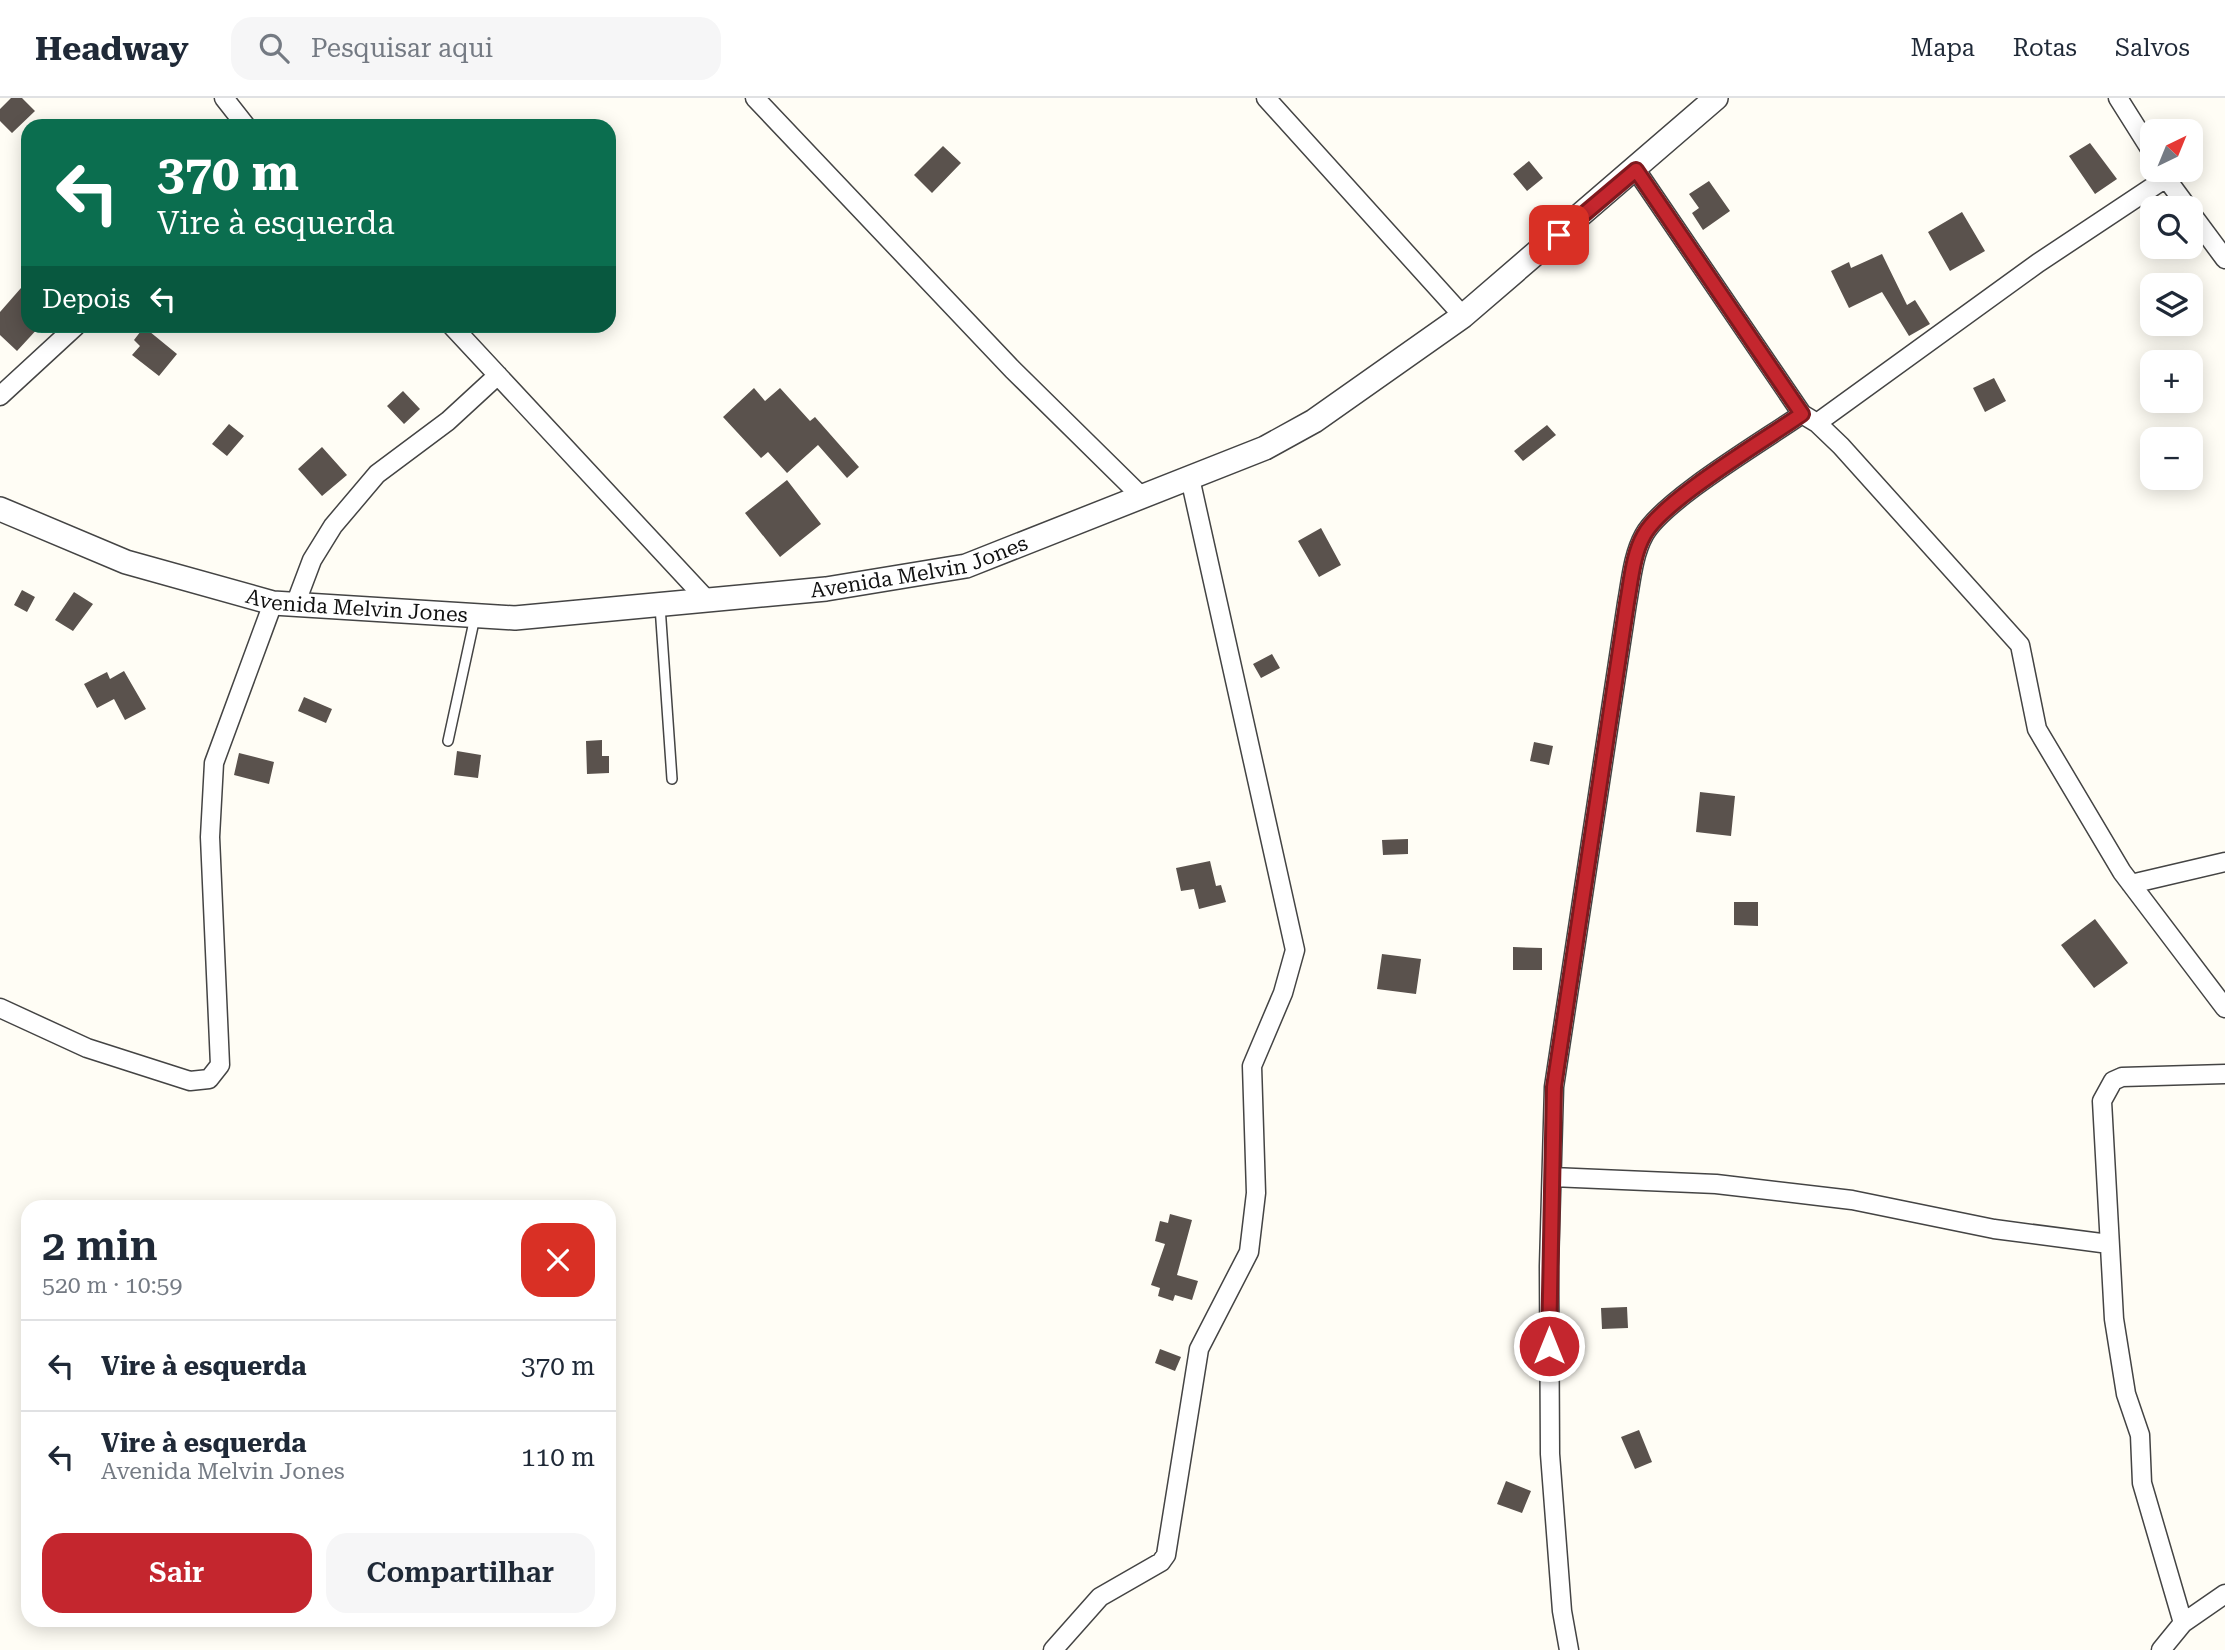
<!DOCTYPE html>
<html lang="pt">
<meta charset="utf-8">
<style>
:root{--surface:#fff;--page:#f6f6f7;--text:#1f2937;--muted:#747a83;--line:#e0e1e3;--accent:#c4262e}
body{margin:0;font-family:"Roboto Serif",serif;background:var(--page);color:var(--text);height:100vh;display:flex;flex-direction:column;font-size:26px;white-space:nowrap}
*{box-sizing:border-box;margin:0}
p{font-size:23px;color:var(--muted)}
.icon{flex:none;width:38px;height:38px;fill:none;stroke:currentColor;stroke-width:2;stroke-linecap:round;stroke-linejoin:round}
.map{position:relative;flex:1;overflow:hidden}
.details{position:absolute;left:21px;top:1102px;width:595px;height:427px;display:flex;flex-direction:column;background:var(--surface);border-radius:21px;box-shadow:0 4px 18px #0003}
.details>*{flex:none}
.top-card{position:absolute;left:21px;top:21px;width:595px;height:214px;border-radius:21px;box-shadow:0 4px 18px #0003;background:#0b6e4f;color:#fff;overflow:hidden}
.needle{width:46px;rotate:43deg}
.fabs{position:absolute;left:2140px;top:21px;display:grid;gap:14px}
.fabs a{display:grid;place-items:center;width:63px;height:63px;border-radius:14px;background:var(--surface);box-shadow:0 4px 18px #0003;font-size:35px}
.pin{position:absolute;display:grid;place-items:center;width:60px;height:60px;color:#fff;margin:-30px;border-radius:14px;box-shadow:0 4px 10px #0006}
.me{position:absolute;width:77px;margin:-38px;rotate:0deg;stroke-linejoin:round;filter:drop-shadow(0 0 5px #0008)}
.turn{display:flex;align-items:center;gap:24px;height:147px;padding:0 21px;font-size:32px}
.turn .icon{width:91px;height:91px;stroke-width:2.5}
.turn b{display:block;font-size:49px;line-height:60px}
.then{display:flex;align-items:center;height:66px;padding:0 21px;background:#0003;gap:14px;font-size:26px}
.round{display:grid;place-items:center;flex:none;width:74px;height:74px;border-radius:21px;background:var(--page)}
.headline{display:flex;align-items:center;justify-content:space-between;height:119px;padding:0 21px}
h1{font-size:42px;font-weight:600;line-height:52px}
.primary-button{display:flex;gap:14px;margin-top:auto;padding:14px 21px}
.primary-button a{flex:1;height:80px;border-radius:21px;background:var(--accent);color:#fff;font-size:28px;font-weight:600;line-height:80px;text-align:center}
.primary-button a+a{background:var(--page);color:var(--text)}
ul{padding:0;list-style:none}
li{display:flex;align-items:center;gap:21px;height:91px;padding:0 21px;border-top:2px solid var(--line)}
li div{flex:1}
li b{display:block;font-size:26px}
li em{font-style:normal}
header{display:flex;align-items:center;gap:42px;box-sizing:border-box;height:98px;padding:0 35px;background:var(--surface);border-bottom:2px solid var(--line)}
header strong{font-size:33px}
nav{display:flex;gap:38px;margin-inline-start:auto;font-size:24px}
.search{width:490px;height:63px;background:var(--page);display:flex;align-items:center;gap:18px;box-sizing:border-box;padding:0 24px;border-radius:21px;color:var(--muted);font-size:26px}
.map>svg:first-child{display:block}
.building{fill:#5a524d}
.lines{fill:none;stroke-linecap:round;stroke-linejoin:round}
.service-casing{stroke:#444;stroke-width:12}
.minor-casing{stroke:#444;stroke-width:21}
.tertiary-casing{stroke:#444;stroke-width:26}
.service{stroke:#fff;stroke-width:9}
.minor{stroke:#fff;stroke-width:18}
.tertiary{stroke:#fff;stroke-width:23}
.route-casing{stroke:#7f191e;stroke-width:18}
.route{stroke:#c4262e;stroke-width:12}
.labels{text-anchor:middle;stroke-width:7;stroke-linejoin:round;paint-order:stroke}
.street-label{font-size:21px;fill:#111;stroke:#fff}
</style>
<header>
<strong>Headway</strong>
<div class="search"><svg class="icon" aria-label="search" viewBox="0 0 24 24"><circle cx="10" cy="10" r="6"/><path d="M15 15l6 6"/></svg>Pesquisar aqui</div>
<nav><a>Mapa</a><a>Rotas</a><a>Salvos</a></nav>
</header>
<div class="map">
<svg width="2225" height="1552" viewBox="0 0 2225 1552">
<rect width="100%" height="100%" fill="#fffdf5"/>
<!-- building -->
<path class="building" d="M11,0H22L35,13L12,35L0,23V11Z
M2090,45L2117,81L2095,96L2069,58Z
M943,48L961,65L932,95L914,77Z
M1529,63L1543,80L1527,93L1513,76Z
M1709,83L1730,113L1703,132L1692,115L1699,110L1689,96Z
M1962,114L1985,153L1950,173L1928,134Z
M1882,156L1907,207L1915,202L1930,226L1909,238L1882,194L1849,210L1831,173L1849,164L1851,170Z
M28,182V228H40L17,253L0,237V214Z
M144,229L177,256L159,278L132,257L140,248L134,242Z
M1994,280L2006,303L1985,314L1973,290Z
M754,290L765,303L780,290L810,323L815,319L859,369L847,380L818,347L787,375L768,354L761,360L723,319Z
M403,293L420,311L404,326L387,308Z
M229,326L244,338L227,358L212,346Z
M1547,327L1556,337L1523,363L1514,353Z
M322,349L347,377L322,398L298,371Z
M787,382L821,426L780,459L745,415Z
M1321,430L1341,467L1319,479L1298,443Z
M22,492L35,499L27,514L14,507Z
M74,494L93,506L73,533L55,522Z
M1272,556L1280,570L1261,580L1253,566Z
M124,573L146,611L125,622L114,601L97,610L84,586L107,574L110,581Z
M304,599L332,611L326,625L298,613Z
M602,642V658H609V675L587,676L586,643Z
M1534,644L1553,648L1549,667L1530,663Z
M457,653L481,657L478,680L454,677Z
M239,655L274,664L269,686L234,677Z
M1700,694L1735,698L1731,738L1696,734Z
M1408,741V756L1383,757L1382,742Z
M1210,763L1216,788L1221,787L1226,804L1199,811L1194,791L1181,793L1176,770Z
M1734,804H1758V828L1734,827Z
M2095,821L2128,865L2094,890L2061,847Z
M1513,849L1542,850V872H1513Z
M1382,856L1421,861L1416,896L1377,891Z
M1170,1116L1192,1122L1177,1177L1198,1183L1192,1202L1175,1197L1173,1203L1158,1198L1160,1190L1151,1187L1165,1146L1155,1143L1160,1123L1168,1125Z
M1627,1209L1628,1230L1602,1231L1601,1210Z
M1160,1251L1181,1259L1175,1273L1155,1265Z
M1639,1332L1652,1364L1635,1371L1621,1339Z
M1506,1383L1531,1393L1522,1415L1497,1406Z"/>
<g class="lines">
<!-- service casing -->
<g class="service-casing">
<path id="service" d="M660,508L672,681
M448,643L475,519"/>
</g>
<!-- minor casing -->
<g class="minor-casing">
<path id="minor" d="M224,0L246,28
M755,0L1013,272L1142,399
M1266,0L1463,218
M2118,0L2152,54
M1636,72L1802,316L1817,325L1841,348L2020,547L2037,631L2122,774L2225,910
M2166,80L2188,110
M2191,115L2225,161
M452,228L707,502
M0,298L76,228
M1817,325L2038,165L2166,80L2162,72
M295,507L312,462L333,428L377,376L448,323L498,277
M2131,786L2225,764
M0,910L87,950L190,983L209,981L220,967L210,739L214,665L273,505
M1552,1079L1716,1086L1852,1102L1994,1131L2109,1146
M2183,1525L2142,1385L2140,1337L2126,1296L2114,1221L2102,1003L2113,983L2122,979L2225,976
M1053,1552L1100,1499L1161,1464L1166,1457L1199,1251L1249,1154L1256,1095L1252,968L1283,895L1295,852L1190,380
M1569,1552L1562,1513L1550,1356L1549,1168L1554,989L1627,505C1631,483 1633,457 1644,437C1663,402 1765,342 1802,316
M2161,1552L2183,1525L2225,1496"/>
</g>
<!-- tertiary casing -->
<g class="tertiary-casing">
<g id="tertiary">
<path id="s1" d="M0,411L126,464L273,505L515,520L826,491L966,468L1265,350L1314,323L1463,218L1716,0"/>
</g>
</g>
<!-- service -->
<use href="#service" class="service"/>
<!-- minor -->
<use href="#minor" class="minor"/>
<!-- tertiary -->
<use href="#tertiary" class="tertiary"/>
</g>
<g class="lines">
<!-- route casing -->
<g class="route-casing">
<path id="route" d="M1549,1248L1554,989L1627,505C1631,483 1633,456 1644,437C1663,402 1765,342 1802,316L1636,72L1559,137"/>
</g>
<!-- route -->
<use href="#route" class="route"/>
</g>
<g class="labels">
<!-- street labels -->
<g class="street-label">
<text dy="7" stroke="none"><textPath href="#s1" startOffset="940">Avenida Melvin Jones</textPath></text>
<text dy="7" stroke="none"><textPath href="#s1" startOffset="373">Avenida Melvin Jones</textPath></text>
</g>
</g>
</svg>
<div class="fabs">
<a><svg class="needle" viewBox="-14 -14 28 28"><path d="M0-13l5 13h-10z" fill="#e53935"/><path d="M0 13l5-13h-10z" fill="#747a83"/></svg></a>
<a><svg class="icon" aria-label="search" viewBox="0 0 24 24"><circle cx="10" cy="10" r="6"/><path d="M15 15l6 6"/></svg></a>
<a><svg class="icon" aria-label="layers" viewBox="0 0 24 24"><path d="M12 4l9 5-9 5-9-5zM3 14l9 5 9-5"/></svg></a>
<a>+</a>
<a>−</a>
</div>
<div class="pin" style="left:1559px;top:137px;background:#d93025"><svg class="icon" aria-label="arrive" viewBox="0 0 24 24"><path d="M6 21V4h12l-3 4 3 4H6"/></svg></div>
<svg class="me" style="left:1549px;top:1248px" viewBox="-20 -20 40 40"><circle r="17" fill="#c4262e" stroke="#fff" stroke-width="3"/><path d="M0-11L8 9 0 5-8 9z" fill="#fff"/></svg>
<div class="top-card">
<div class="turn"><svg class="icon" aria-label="left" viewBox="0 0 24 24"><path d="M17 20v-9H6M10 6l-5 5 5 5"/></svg><div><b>370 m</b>Vire à esquerda</div></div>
<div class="then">Depois<svg class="icon" aria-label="left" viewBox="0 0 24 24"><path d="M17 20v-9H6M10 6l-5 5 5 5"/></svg></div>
</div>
<section class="details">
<div class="headline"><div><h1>2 min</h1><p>520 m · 10:59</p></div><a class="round" style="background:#d93025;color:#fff"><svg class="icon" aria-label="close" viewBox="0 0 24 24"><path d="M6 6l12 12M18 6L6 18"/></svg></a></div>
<ul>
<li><svg class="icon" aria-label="left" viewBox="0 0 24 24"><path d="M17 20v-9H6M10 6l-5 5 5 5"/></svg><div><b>Vire à esquerda</b></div><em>370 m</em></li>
<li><svg class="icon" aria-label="left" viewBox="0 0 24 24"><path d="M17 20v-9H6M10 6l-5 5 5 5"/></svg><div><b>Vire à esquerda</b><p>Avenida Melvin Jones</p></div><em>110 m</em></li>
</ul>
<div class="primary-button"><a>Sair</a><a>Compartilhar</a></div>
</section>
</div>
